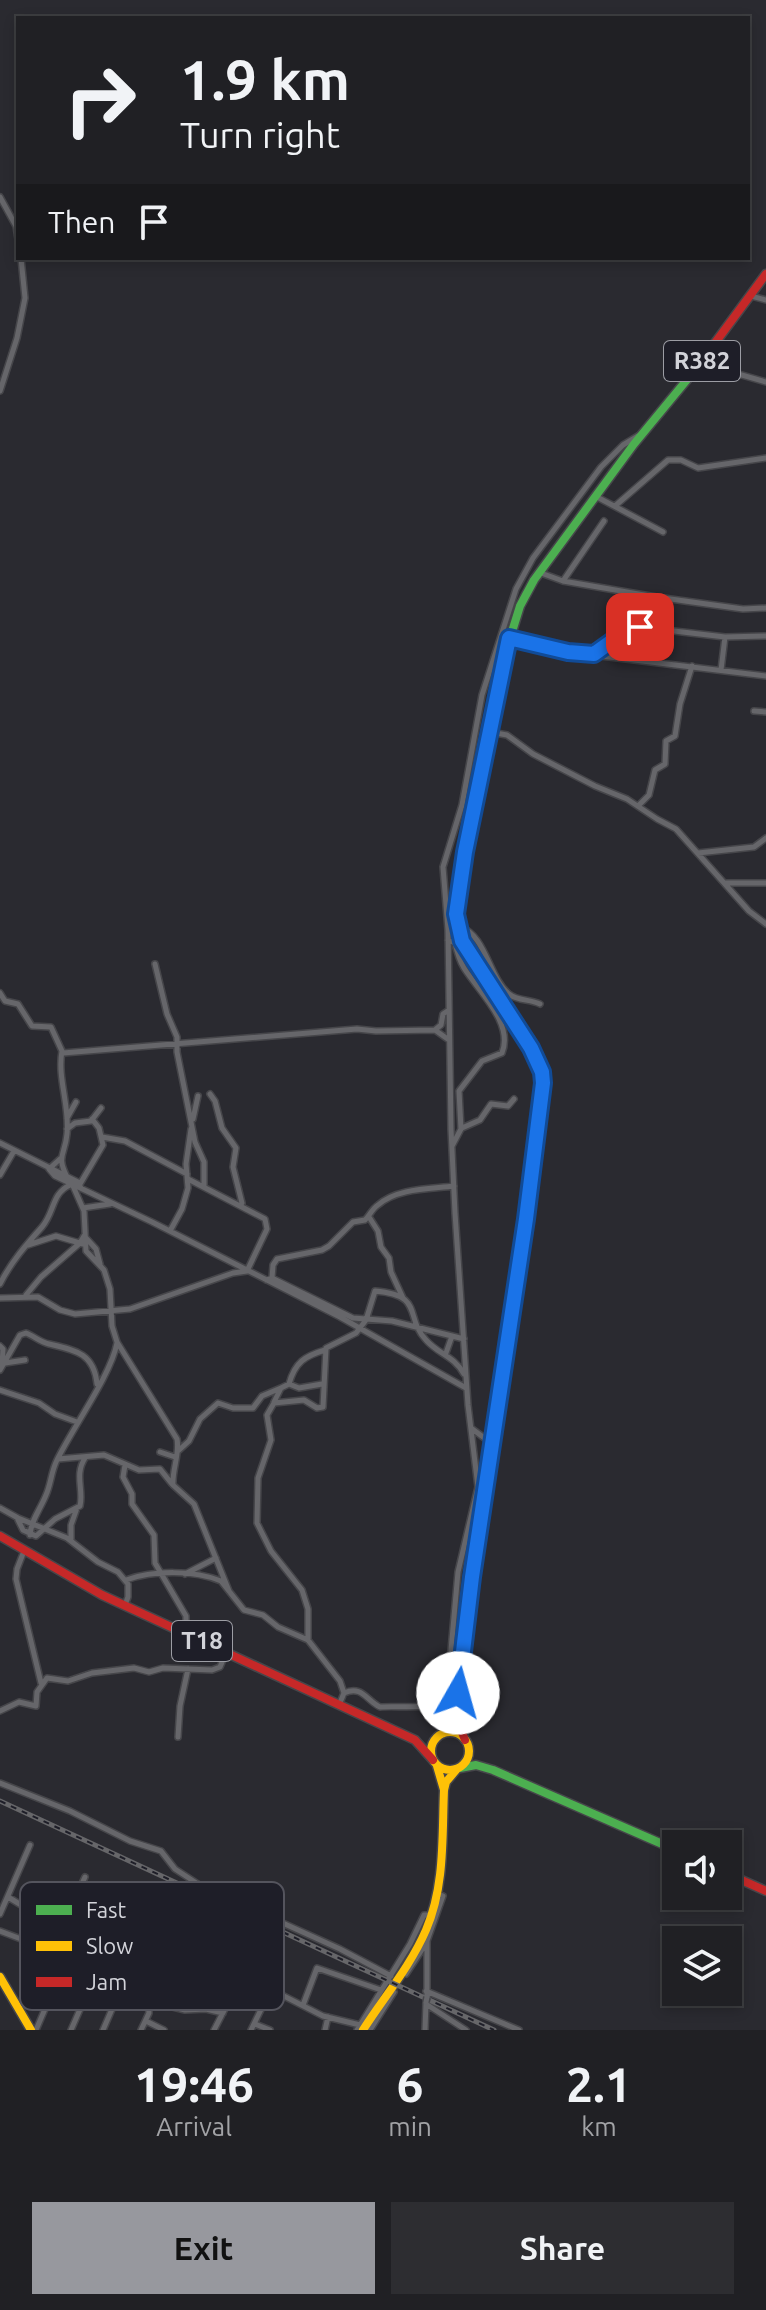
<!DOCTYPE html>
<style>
:root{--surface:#202024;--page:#2d2d31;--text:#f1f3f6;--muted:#a2a3a6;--line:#3d3e41;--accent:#97989e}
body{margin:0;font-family:Ubuntu,sans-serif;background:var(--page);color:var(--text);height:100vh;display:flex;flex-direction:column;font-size:30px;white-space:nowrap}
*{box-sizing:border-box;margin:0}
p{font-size:26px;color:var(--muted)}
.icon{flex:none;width:44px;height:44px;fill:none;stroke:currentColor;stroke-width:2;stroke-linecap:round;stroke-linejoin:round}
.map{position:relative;height:2030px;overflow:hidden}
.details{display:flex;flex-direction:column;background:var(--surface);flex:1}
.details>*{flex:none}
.guide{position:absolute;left:16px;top:16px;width:734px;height:244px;border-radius:0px;box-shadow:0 4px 12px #0003,0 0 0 2px var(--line);background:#202024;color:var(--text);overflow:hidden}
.buttons{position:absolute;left:662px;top:1830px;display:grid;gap:16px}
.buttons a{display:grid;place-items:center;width:80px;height:80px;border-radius:0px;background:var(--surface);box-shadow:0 4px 12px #0003,0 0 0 2px var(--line);font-size:40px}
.pin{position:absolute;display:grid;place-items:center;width:68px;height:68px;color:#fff;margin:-34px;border-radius:16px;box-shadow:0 4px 12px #0006}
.me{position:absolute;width:88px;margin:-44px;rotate:7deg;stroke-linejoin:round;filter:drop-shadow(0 0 6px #0008)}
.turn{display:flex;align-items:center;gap:28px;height:168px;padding:0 32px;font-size:36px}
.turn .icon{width:104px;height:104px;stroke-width:2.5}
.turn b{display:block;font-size:56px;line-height:68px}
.then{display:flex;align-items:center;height:76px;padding:0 32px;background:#0003;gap:16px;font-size:30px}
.eta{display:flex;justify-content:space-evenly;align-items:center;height:136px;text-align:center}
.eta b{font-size:48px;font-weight:600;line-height:56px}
.action{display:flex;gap:16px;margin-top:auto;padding:16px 32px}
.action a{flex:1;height:92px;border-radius:0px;background:var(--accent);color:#111;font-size:32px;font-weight:600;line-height:92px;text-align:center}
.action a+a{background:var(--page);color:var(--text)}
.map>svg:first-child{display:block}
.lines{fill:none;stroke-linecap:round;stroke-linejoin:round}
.street-casing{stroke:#46464a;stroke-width:8}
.fast-casing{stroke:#46464a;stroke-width:11}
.slow-casing{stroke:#46464a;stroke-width:11}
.jam-casing{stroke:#46464a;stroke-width:11}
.street{stroke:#66666a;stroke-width:5}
.fast{stroke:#4caf50;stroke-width:8}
.slow{stroke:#ffc107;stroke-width:8}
.jam{stroke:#c62828;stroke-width:8}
.rail-casing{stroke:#666669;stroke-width:5}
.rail{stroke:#1e1e28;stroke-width:2;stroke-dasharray:6;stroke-linecap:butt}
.street-bridge-casing{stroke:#46464a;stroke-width:8;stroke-linecap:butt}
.street-bridge{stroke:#66666a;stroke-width:5}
.route-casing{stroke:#114b97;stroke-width:20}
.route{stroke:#1a73e8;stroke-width:14}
.labels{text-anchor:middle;stroke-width:8;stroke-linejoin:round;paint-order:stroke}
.shield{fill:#1e1e28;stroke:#9c9da4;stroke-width:2}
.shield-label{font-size:24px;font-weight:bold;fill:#d2d3d9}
.key{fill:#1e1e28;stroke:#54545d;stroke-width:2}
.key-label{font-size:22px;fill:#d2d3d9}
</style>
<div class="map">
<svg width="766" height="2030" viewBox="0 0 766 2030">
<rect width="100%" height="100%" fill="#2a2a30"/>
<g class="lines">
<!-- street casing -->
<g class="street-casing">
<path id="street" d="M0,197L16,226L18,239
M751,296L766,300
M700,363L766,382
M0,391L17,338L25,298L21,258
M597,497L663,532
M615,506L668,460H681L698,468L766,458
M541,573L563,581L656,597L743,609L766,608
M563,581L604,521
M510,638L568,652L766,676
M595,654L619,636L640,627L725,637L766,636
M655,662L659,630
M721,670L725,637
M754,711L766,712
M490,732L507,735L533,754L595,786L627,799L657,819L676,829L749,911L766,924
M638,806L649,795L655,770L665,764L666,741L675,736L680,704L692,666
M698,853L754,847L766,838
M725,883H766
M460,927C486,935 489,978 509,994C517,1001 530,999 540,1004
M448,940L455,943C457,952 459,960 464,968C479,992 514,1023 502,1053L482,1061L459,1091L461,1129L452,1146
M155,964L167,1014L177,1037V1052L195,1142L204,1162V1185
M0,993L5,1001L18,1004L32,1026L51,1027L62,1051C57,1078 70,1106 67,1134C65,1156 56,1155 67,1177
M436,1029L441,1025L443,1014L449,1010
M63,1053L357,1029L376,1031L435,1030L449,1040
M210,1094L215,1101L222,1128L236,1148L233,1167L242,1203
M67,1118L76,1102
M193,1119L198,1096
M462,1128L480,1120L491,1104L508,1106L514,1099
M67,1129L75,1123L91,1121L101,1108
M102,1137L125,1141L187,1174
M0,1143L78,1182L81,1188
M60,1159L49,1169L55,1176L152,1222L340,1317L466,1388
M0,1175L14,1151
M80,1184L103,1145L99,1128L92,1119
M73,1186L84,1211L86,1251L104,1270L110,1289L112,1326L117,1342L177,1439C180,1454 172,1469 173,1485L194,1504L229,1591
M83,1208L110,1204
M369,1217L378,1231L381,1247L389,1258L391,1272L403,1298
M170,1231L182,1209L188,1188L186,1164L191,1129
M86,1238L96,1249L100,1264
M28,1245L56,1236L83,1244
M272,1278L353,1318L392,1321L464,1339
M266,1280L272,1278L273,1265L277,1259L322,1250L329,1246L353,1222L365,1220C370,1215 372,1209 378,1205C397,1188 430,1189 454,1186
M0,1284C11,1262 26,1245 42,1227C55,1212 51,1194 70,1185
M26,1295L41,1277L80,1243L84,1236
M0,1298L38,1297L60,1310L75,1314L130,1309L233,1273L247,1271L267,1229L265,1219L188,1179
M0,1346L3,1349L2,1365
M446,1353L452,1336
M5,1363L25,1360
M0,1370L20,1335L26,1333C34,1336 40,1342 49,1344C75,1350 94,1353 97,1384
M289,1384L299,1388L322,1384
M0,1390L39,1403L55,1414L77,1422
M274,1402L281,1388L289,1384C295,1362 305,1356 325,1350
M471,1428L491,1443
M178,1451L189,1441L200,1419L218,1403L233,1408H253L262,1396L281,1388
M160,1452L175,1457
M58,1459L104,1455L139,1470L160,1469L172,1484
M125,1465L123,1477L132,1494V1504L154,1535L155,1563L186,1616V1632
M0,1508L18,1518L67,1538L98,1562L118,1572L128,1584V1597L125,1605
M18,1520L23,1530L36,1536L55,1519L80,1506C84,1490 74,1475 85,1458
M30,1535C31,1520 40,1510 46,1495C51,1484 51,1472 57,1460C73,1427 111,1375 117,1343
M71,1539V1525L77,1508
M24,1551L17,1569L16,1579L41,1683
M185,1574L216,1558
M126,1580C154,1570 194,1570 221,1581L244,1610L263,1615L278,1627L308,1640L340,1681L344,1693
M308,1640V1609L302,1590L271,1551L257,1523L258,1478L271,1440L267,1415L274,1403L304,1400L317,1408L323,1407L326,1348L356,1333L366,1320L375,1291C425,1295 404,1317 426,1340C438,1354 454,1356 464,1374
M339,1705L344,1693C362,1685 366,1700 380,1707C399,1705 438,1712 447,1695L458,1572L478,1487L468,1405L455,1213L451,1129L448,930L443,867L462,805L482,695L516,589L533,558L601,467L623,445L638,436
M0,1711L19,1702L36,1706L37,1692L47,1678L68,1681L92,1673L134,1668L149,1672L163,1668L212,1670L220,1667L225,1655
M178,1737L180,1706L188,1669
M0,1783L70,1811L130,1841L161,1851L175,1869L201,1886L340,1949L391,1976
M77,1894L190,1948L323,2016L360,2025
M8,1897L31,1911
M0,1914L30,1845
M0,1931L37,1945L148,1999L149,2013L141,2030
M51,1952L85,1877
M238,1972L249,1955L264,1960
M406,1974L427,1942
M109,1981L125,1951L134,1947L200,1980
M117,1984L123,1975L135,1974
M426,1991L519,2030
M427,1997V1941L443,1896L438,1894
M149,2001L185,2010L206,2009L223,2013
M426,2004L466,2030
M303,2005L317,1968L381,1990
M185,2009L210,1959
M146,2021L164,2030
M255,2024L270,2030
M36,2030L66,1960
M71,2030L95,1975
M103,2030L122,1986
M214,2030L243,1974
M251,2030L271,1989
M325,2030L328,2017
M357,2030L410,1944L424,1915H431
M370,2030L394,1992
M425,2030L426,2003"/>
</g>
<!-- fast casing -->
<g class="fast-casing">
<path id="fast" d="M484,757L506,651L520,606L534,580L634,444L695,370
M460,1768L476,1765L493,1770L676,1850"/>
</g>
<!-- slow casing -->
<g class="slow-casing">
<path id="slow" d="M431 1751a19 19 0 1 1 38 0a19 19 0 1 1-38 0Z
M444,1733L455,1715C481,1505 516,1297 542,1087
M437,1766L444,1790
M0,1977L31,2030
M363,2030C384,1997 410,1967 426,1930C445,1886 442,1837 444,1790L446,1782L457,1769"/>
</g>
<!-- jam casing -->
<g class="jam-casing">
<path id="jam" d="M695,370L766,274
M484,757C475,804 447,895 461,938C464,947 472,956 477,964C496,993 544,1055 542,1087
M0,1536L102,1595L415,1740L433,1760
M455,1715L465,1740
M728,1874L766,1891"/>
</g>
<!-- street -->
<use href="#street" class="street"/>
<!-- fast -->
<use href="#fast" class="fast"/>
<!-- slow -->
<use href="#slow" class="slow"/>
<!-- jam -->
<use href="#jam" class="jam"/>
<!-- rail casing -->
<g class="rail-casing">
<path id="rail" d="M0,1801L494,2030"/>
</g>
<!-- rail -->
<use href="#rail" class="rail"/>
<!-- street-bridge casing -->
<g class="street-bridge-casing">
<path id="street-bridge" d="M426,2002L427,1997"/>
</g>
<!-- street-bridge -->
<use href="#street-bridge" class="street-bridge"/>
</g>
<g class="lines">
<!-- route casing -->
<g class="route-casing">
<path id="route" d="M458,1693L472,1577L526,1219L543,1083L542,1072L531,1048L462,941L456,914L465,852L509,638L568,652L594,654L619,636L640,627"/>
</g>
<!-- route -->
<use href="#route" class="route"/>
</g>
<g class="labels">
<!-- shield labels -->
<g class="shield">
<rect x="664" y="341" width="76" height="40" rx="6"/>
<rect x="172" y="1621" width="60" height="40" rx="6"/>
</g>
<g class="shield-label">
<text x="702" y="369">R382</text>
<text x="202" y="1649">T18</text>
</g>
</g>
<!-- legend -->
<rect x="20" y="1882" width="264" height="128" rx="12" class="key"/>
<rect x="36" y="1905" width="36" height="10" fill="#4caf50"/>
<rect x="36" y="1941" width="36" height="10" fill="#ffc107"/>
<rect x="36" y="1977" width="36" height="10" fill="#c62828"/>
<g class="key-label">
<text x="86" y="1918">Fast</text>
<text x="86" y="1954">Slow</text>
<text x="86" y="1990">Jam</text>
</g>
</svg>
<div class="buttons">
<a><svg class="icon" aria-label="sound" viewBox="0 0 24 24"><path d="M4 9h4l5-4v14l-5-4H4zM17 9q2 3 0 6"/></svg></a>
<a><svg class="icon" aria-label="layers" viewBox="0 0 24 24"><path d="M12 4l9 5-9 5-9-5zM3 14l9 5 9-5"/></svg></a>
</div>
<div class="pin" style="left:640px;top:627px;background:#d93025"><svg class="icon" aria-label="arrive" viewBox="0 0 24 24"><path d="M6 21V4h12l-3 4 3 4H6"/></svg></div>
<svg class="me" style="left:458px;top:1693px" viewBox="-20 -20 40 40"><circle r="19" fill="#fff"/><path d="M0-13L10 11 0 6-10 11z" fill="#1a73e8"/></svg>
<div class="guide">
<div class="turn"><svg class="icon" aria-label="right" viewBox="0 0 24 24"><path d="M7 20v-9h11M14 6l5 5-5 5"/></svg><div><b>1.9 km</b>Turn right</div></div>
<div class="then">Then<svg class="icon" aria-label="arrive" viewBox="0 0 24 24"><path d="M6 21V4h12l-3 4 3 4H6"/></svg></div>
</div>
</div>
<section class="details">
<div class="eta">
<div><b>19:46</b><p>Arrival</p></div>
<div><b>6</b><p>min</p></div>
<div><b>2.1</b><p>km</p></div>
</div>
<div class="action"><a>Exit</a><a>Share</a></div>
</section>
